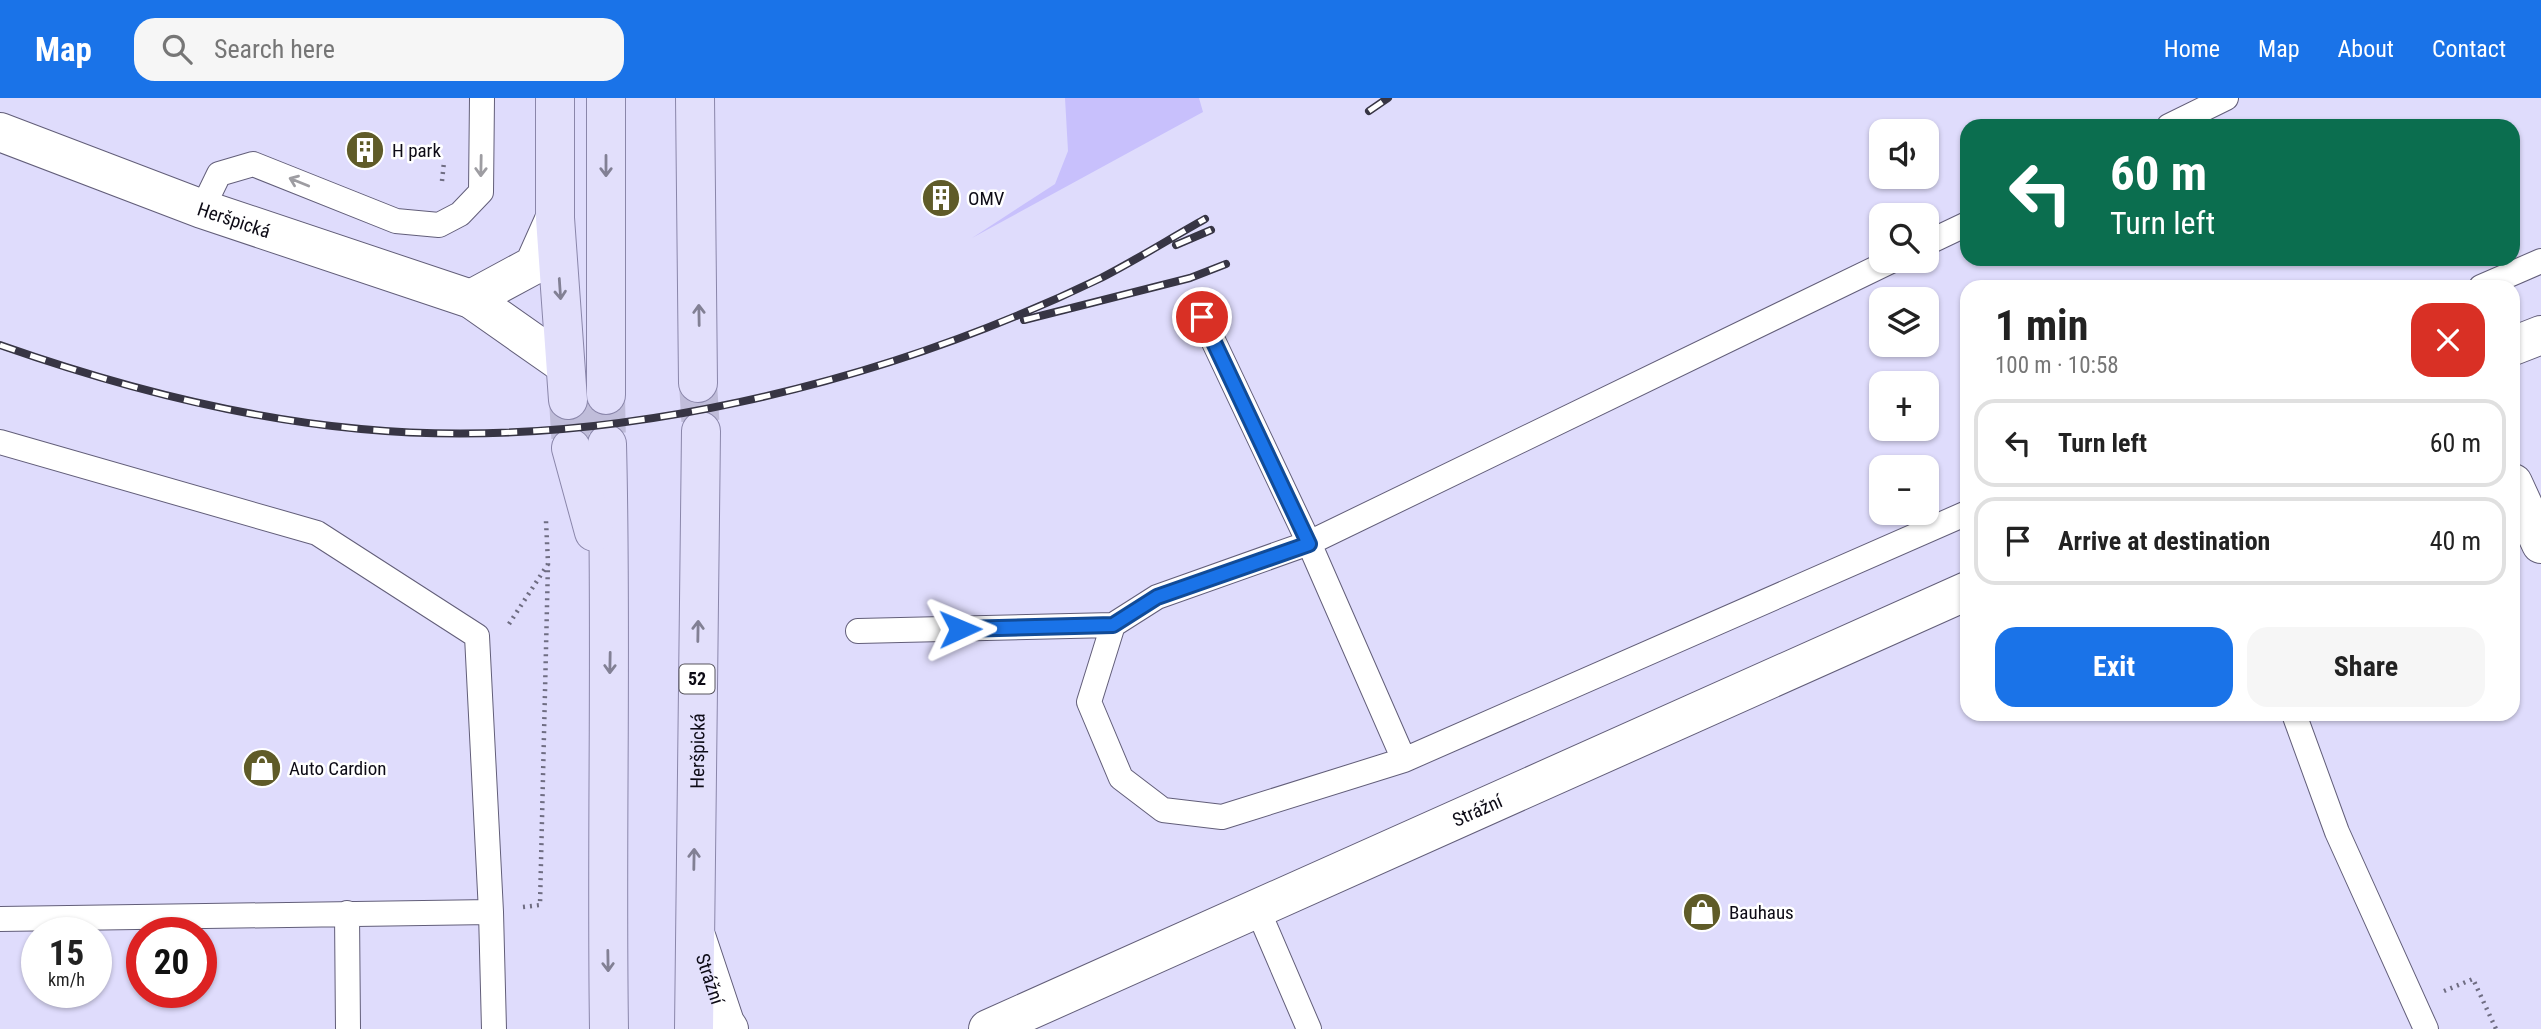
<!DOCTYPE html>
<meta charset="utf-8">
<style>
:root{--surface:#fff;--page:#f6f6f6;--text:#222;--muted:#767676;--line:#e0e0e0;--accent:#1a73e8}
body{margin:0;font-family:"Roboto Condensed",sans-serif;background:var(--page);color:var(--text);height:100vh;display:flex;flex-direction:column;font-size:26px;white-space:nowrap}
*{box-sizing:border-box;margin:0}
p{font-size:23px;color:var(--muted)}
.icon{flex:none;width:38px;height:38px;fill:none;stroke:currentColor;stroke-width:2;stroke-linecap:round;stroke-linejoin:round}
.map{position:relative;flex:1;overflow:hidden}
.side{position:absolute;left:1960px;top:182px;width:560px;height:441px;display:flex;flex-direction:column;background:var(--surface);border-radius:21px;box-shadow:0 2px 5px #0004}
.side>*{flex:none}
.top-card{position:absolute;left:1960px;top:21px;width:560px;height:147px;border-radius:21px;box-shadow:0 2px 5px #0004;background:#0b6e4f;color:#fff;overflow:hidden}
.fabs{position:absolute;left:1869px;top:21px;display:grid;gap:14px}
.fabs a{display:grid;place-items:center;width:70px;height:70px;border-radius:14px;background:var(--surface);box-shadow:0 2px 5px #0004;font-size:35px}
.speed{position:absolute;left:21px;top:819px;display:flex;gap:14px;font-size:35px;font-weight:700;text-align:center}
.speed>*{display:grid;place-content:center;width:91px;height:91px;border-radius:50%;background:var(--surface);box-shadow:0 2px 5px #0004;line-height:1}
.speed small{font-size:18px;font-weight:400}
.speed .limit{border:10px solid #d22;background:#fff;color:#111}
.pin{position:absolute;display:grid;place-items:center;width:60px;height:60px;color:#fff;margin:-30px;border:4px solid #fff;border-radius:50%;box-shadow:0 2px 7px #0007}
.me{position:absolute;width:77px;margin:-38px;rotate:89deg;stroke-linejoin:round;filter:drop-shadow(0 0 5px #0008)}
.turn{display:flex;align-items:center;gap:24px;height:147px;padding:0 35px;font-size:32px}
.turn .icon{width:91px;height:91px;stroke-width:2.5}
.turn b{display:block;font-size:49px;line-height:60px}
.round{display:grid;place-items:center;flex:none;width:74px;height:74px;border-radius:21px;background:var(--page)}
.summary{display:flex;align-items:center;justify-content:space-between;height:119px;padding:0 35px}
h1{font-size:42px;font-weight:700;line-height:52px}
.primary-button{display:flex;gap:14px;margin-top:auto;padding:14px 35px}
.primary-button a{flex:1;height:80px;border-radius:21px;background:var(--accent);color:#fff;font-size:28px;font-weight:700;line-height:80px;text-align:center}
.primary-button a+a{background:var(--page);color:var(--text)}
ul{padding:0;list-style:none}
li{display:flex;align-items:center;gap:21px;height:88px;margin:0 14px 10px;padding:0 21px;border:4px solid var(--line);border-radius:21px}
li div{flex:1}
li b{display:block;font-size:26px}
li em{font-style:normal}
header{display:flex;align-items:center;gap:42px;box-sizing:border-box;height:98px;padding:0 35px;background:var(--accent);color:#fff}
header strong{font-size:33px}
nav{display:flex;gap:38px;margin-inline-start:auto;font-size:24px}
.search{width:490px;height:63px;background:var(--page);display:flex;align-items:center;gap:18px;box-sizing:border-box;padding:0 24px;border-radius:21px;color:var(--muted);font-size:26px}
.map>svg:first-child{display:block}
.green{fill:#c8c0fc}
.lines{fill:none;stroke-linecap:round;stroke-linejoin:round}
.primary-tunnel{stroke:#c0bdda;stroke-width:38;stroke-dasharray:38 19;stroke-linecap:butt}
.service-casing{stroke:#625e79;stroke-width:26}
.minor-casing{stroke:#625e79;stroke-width:40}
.primary-casing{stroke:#8a86aa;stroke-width:40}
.path{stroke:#6f6d82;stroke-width:4.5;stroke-dasharray:2 5;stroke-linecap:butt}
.service{stroke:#fff;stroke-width:24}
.minor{stroke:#fff;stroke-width:38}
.primary{stroke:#e2dffb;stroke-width:38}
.rail-casing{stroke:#373544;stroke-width:8}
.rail{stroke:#fff;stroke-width:5;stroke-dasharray:16;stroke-linecap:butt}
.oneway{stroke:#9e9da2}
.oneway2{stroke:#828094}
.route-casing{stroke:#114b97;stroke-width:18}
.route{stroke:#1a73e8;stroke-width:12}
.labels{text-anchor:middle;stroke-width:5;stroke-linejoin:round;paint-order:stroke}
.shield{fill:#fff;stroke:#56545c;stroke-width:2}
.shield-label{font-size:18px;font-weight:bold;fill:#0d0b16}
.poi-label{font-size:19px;fill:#0d0b16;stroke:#fff;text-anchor:start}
.street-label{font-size:19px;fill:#0d0b16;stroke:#fff}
</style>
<header>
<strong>Map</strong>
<div class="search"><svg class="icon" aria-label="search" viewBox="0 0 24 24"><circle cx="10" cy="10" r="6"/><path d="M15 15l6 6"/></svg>Search here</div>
<nav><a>Home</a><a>Map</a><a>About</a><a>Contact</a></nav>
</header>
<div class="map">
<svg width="2541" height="931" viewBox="0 0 2541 931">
<rect width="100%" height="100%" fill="#dfdcfc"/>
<!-- green -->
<path class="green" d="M1065,0H1199L1203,14L972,140L1055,86L1068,53Z"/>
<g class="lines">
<!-- primary-tunnel -->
<path class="primary-tunnel" d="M698,285L701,333
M606,297L607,346
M568,302L571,350"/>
<!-- service casing -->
<g class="service-casing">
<path id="service" d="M2169,28L2226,0
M202,111L219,76L253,66L396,123L439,127L460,116L481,94L482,0
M1927,145L1967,126
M1891,163L1309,445L1157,499L1113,527L1089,604L1121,680L1163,712L1222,719L1404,662L1967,415
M2481,189L2541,163
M1202,219L1309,445L1404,662
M0,344L317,435L477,538L491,814
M858,533L1113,527
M2294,616L2337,734L2426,931
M1257,810L1309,931
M347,815L348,931
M0,821L491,814L494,931"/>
</g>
<!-- minor casing -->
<g class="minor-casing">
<g id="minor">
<path id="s1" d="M0,34L202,111L471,201L565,267"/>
<path d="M471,201L534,167L555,120"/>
<path d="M2513,248L2541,237"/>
<path d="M2513,385L2541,446"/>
<path id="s2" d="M697,841L725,925L729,931"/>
<path id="s3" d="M988,931L1967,493"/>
</g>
</g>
<!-- primary casing -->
<g class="primary-casing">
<g id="primary">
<path d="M555,0V120L568,302"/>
<path d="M606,0V297"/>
<path d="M695,0L698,285"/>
<path d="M607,346C612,541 606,736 609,931"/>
<path d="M571,350L594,434"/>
<path id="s4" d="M694,931L701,333"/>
</g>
</g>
<!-- path -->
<path class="path" d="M442,83L444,64
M509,526L548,466
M523,809L540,807L548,465L546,423
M2444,893L2473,881L2496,931"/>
<!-- service -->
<use href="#service" class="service"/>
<!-- minor -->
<use href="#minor" class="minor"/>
<!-- primary -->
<use href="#primary" class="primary"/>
<!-- rail casing -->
<g class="rail-casing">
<path id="rail" d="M1369,13L1388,0
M1176,147L1211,132
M1024,222L1190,180L1226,166
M0,247C117,288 238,320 361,331C605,354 882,286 1101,180C1136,162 1171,140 1205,121"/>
</g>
<!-- rail -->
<use href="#rail" class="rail"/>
</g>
<!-- one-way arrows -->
<defs><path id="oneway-shaft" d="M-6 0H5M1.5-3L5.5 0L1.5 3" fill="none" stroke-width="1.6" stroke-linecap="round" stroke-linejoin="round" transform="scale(1.75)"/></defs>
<g class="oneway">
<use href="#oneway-shaft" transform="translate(481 68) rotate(91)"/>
<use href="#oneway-shaft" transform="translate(299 84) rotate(-158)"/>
</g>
<g class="oneway2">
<use href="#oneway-shaft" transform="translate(606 68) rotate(90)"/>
<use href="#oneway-shaft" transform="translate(560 191) rotate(86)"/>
<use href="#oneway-shaft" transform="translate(699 217) rotate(-91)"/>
<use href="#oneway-shaft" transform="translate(698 533) rotate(-89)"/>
<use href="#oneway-shaft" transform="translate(610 565) rotate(91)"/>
<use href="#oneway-shaft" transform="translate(694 761) rotate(-89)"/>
<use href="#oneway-shaft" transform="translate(608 863) rotate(89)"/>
</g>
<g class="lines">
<!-- route casing -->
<g class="route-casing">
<path id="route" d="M960,531L1113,527L1157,499L1309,446L1202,219"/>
</g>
<!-- route -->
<use href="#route" class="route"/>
</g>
<!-- icons -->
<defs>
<g id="building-disc" transform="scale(2.0125)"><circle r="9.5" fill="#5f5b28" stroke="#fff"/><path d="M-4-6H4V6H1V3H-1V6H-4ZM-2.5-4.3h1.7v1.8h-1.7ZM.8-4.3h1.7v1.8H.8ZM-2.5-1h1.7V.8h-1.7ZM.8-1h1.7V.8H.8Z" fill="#fff"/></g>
<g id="shop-disc" transform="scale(2.0125)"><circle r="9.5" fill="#5f5b28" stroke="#fff"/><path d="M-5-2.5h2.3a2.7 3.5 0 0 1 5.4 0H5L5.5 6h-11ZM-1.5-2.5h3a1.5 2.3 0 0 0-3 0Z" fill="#fff"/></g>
</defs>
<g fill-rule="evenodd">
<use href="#building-disc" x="365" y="52"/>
<use href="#building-disc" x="941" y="100"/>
<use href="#shop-disc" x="262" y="670"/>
<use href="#shop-disc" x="1702" y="814"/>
</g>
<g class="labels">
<!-- shield labels -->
<rect class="shield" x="679.5" y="566.5" width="35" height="29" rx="5"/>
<g class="shield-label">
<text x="697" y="587">52</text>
</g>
<!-- poi labels -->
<g class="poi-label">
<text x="392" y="59">H park</text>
<text x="968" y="107">OMV</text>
<text x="289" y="677">Auto Cardion</text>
<text x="1729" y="821">Bauhaus</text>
</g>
<!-- street labels -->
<g class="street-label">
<text dy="7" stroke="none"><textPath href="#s1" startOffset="250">Heršpická</textPath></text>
<text dy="7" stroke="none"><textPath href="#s4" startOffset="278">Heršpická</textPath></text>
<text dy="7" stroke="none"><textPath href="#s3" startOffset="536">Strážní</textPath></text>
<text dy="7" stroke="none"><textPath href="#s2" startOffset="42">Strážní</textPath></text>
</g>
</g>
</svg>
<div class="fabs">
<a><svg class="icon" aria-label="sound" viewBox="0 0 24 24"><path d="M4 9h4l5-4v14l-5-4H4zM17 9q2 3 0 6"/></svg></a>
<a><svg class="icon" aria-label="search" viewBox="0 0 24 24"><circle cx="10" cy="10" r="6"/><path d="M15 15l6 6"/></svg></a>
<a><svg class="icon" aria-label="layers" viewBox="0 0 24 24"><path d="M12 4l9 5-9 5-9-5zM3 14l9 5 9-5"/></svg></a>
<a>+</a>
<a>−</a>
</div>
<div class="speed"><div>15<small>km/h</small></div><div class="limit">20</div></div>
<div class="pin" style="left:1202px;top:219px;background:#d93025"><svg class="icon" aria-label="arrive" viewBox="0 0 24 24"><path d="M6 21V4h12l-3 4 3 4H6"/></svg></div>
<svg class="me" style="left:960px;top:531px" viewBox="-20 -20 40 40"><path d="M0-17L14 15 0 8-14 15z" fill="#1a73e8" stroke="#fff" stroke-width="4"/></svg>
<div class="top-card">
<div class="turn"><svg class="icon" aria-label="left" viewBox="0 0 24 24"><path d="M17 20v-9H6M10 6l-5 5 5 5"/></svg><div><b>60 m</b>Turn left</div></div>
</div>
<section class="side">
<div class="summary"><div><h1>1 min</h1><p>100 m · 10:58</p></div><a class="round" style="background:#d93025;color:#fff"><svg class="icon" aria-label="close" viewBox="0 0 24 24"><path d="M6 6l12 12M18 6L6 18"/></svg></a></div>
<ul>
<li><svg class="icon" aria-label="left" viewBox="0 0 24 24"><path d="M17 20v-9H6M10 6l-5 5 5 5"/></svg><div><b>Turn left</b></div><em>60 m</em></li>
<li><svg class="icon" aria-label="arrive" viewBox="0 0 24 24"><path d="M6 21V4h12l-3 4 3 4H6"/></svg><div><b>Arrive at destination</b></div><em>40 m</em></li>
</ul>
<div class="primary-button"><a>Exit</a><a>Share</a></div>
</section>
</div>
